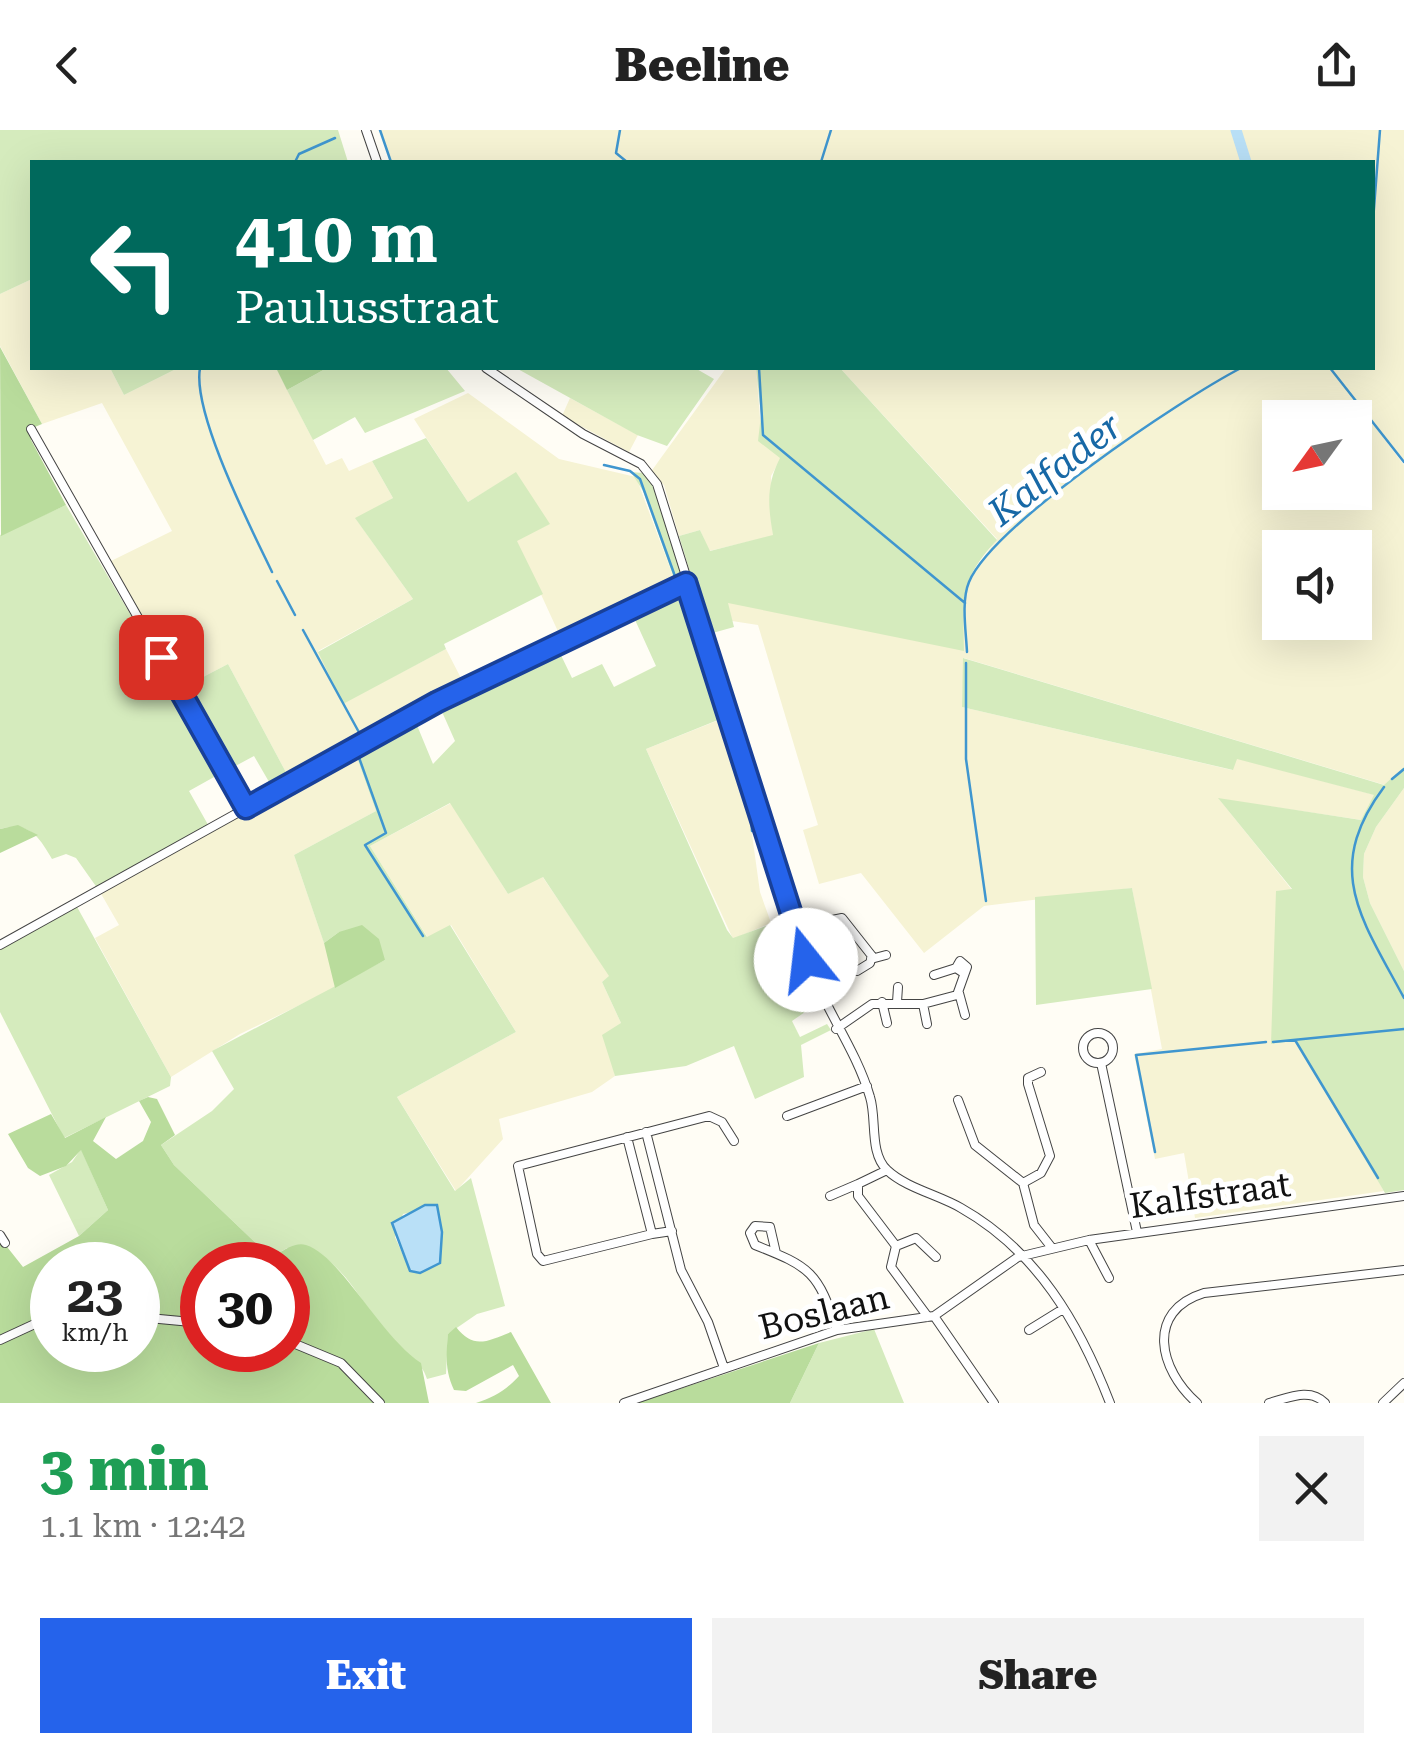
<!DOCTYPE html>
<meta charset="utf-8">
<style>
:root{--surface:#fff;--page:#f2f2f2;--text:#222;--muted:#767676;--accent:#2563eb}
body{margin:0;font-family:"Roboto Serif",serif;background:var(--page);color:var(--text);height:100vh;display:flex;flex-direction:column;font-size:38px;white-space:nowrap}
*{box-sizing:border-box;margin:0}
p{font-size:32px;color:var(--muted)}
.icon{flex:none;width:55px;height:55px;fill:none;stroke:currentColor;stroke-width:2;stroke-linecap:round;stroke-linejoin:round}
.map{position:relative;height:1273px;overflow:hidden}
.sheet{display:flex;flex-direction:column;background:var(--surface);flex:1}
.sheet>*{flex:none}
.banner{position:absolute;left:30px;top:30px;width:1345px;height:210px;border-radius:0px;box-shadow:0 10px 40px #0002;background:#00695c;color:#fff;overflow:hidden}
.needle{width:65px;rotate:237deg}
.buttons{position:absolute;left:1262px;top:270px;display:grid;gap:20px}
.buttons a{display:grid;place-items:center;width:110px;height:110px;border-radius:0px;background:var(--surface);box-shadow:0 10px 40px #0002;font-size:50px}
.speed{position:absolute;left:30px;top:1112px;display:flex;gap:20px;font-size:50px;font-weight:700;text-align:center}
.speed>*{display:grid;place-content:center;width:130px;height:130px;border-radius:50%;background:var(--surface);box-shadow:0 10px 40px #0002;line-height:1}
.speed small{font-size:25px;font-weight:400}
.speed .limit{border:15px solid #d22;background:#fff;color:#111}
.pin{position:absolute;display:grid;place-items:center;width:85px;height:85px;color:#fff;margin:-42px;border-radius:20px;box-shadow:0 5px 15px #0006}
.me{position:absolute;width:110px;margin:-55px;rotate:344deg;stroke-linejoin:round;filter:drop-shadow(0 0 8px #0008)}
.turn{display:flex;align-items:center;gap:35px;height:210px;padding:0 40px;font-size:45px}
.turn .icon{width:130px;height:130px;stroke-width:2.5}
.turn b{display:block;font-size:70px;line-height:85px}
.round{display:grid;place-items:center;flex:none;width:105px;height:105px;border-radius:0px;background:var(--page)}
.head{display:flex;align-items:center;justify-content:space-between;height:170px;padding:0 40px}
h1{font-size:60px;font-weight:800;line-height:75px;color:#1e9e55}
.button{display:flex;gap:20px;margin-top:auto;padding:20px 40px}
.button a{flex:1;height:115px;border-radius:0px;background:var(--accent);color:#fff;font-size:40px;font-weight:800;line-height:115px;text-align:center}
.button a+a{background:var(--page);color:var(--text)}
header{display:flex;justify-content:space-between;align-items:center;height:130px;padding:0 40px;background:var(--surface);font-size:45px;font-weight:800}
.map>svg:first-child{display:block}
.farmland{fill:#f6f3d4;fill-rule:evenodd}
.green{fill:#d5ebbd;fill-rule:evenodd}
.forest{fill:#b9dc9c}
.water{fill:#b9e0f7;stroke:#3f96cf;stroke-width:2.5}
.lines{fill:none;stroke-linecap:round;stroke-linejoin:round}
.stream{stroke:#3f96cf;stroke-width:2.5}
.river{stroke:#b9e0f7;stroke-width:11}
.minor-casing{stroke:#444;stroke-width:10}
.minor{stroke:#fff;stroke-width:8}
.route-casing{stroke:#184099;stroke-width:25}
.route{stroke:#2563eb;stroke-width:18}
.labels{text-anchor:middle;stroke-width:10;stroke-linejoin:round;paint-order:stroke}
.street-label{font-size:35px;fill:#111;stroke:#fff}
.water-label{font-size:38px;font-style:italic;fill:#1768a6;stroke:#fff}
</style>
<header><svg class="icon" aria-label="back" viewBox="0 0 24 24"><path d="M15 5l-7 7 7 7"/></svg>Beeline<svg class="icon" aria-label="share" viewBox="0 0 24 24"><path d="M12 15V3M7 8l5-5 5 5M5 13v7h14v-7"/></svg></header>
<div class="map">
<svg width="1404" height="1273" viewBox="0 0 1404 1273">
<rect width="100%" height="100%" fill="#fffdf5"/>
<!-- farmland -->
<path class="farmland" d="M380,0H1404V330L1354,269L1404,335V637L1385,655L964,528L962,577L1232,640L1236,628L1375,665L1362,690L1219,669L1292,760L1277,761L1272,914L1295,911L1384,1061L1195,1088L1184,1023L1155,1029L1134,924L1162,919L1132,758L984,776L924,823L861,743L819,754L803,700L818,695L758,495L732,491L727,472L963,477V455L997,409L840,238H1372V32H391ZM1280,288H1355V362H1280ZM1280,418H1355V492H1280Z
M32,149V238H110L124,265L178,238H276L326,335L342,328L349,341L372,331L393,368L356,389L413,469L318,521L343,573L446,519L464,554L289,648L228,534L182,558L109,432L172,401L102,273L42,294L0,216V164Z
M726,238H756L761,300L781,328L771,346L773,406L709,421L700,400L679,406L664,355L650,343Z
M468,263L559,329L636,347L676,454L561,508L516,410L549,394L516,343L468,372L414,289Z
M570,268L638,305L629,322L562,286Z
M719,590L749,683L760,762L771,793L733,809L646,619Z
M355,622L376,681L294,725L332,836L335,858L240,904L171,947L95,808L119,795L100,762Z
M1404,658V841L1370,773L1363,747L1364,724L1376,697Z
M451,673L508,764L542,746L610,846L602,852L621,893L611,926L615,946L592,962L499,989L503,1009L456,1061L397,967L516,902L451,795L428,808L370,716Z"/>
<!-- green -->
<path class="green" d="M0,0H338L348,32H32V149L0,164Z
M110,238H178L124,265Z
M327,238H446L465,261L365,303L355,287L313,310L287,260Z
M516,238H695L714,249L667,316L637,305Z
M756,238H840L997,410C959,450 963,469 964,521L728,473L734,497L709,504L679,406L700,400L710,421L773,405C768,376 766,355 780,328L758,311L761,285Z
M426,308L468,372L516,342L550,394L517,411L543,464L444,514L446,519L343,574L318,522L413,469L355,388L393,368L372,331Z
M631,342L643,343L654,356L681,444L676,454L643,361Z
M66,375L223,642L189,661L211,700L100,762L76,728L66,724L52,729C38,705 29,692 0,699V405Z
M676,460L685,464L692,476L741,638L736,641L718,590L646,619L727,800L733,808L766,796L769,804L793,800L818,873L792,891L800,907L827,894L831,900L801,915L804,947L755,969L734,916L686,936L615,946L602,905L621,893L602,852L609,846L543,747L508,764L450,673L370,716L427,807L450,795L516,902L397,967L455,1061L471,1048L505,1176L477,1184L448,1204L446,1244L427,1249C421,1229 405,1226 392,1211C369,1184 352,1147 324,1127C315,1120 298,1120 287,1118L277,1124L263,1120L174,1035L161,1015L212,981L234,959L212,921L385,830L339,802L324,813L294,725L376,681L355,622L414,588L433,634L455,611L439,575L557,517L572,548L602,534L614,557L656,536L631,481ZM418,1081L410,1141L395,1107L403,1084Z
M963,528L1384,655L1404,637V658L1376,697L1364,724L1363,747L1370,773L1404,841V1060L1385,1063L1295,911L1271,914L1276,761L1292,759L1218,668L1361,690L1374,665L1237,629L1233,640L962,577Z
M228,534L289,648L272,657L254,626L228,640L182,558Z
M1132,758L1152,859L1036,875L1035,767Z
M76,775L171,947L170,956L64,1008L0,882V817Z
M81,1019L108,1080L79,1106L49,1045L72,1032Z
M874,1199L904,1273H790L819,1213Z"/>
<!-- forest -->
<path class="forest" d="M0,217L42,294L30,299L31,310L66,375L1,406Z
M276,238H327L287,260Z
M18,695L38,705L0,723V699Z
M362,795L379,809L385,830L335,858L324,813L339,802Z
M148,967L157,969L175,1005L161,1015L174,1035L263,1120L277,1124C286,1119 296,1112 306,1115C340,1125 380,1206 421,1233L429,1273H385L346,1232L288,1207V1135H202V1191L138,1185V1135H52V1183L0,1207V1108L23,1137L79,1106L108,1080L81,1020L66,1036L40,1046L28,1038L8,1004L51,984L65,1008L106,987L93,1011L116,1029L143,1011L151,992L139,971Z
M52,1190V1220H138V1191L202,1196V1220H288V1215L339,1236L375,1273H0V1214Z
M456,1197C474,1220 487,1211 511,1202L551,1273H476C494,1267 505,1261 519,1246L513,1235L466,1261L454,1260C445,1241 446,1225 448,1204Z
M819,1213L790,1273H637Z"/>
<!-- water -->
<path class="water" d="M425,1075H437L442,1102L440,1133L420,1143L410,1141L392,1093Z"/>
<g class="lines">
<!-- stream -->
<path class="stream" d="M380,0L391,32
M620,0L616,23L627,32
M295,32L299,24L335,8
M821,32L831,0
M1372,104L1380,0
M200,238C192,283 251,398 272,442
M759,238L763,305L965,473
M1330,238L1404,332
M604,335L630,341L640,349L676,449
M277,451L295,485
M683,465L751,682L752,701
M303,500L361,606L374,601
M967,522C966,501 961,471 969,452C993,395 1181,269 1241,238
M966,533V629L986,771
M378,609L357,622L386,703L365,715L423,806
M1392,649L1404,639
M1384,657C1322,740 1362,789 1404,868
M1295,910L1378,1048
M1273,912L1404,899
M1155,1022L1136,925L1266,912"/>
<!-- river -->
<path class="river" d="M1236,0L1246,32"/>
<!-- minor casing -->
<g class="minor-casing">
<path id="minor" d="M366,0L377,32
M486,238L583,304L641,334L657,354L807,830C824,878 856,919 870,967C877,989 869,1023 887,1040C906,1058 939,1065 961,1078C1037,1121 1079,1193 1110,1273
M31,299L246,678
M0,815L437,572L686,453
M871,829L886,825
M807,830L831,820L844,837L857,841L870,833L872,826L842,788L832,790L825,797L831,820
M934,845L956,838
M959,863L965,885
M882,872L887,893
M897,872L898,857
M923,874L927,894
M836,899L872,874H923L957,865L967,837L960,831L956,838L962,842
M1083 918a15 15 0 1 1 30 0a15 15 0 1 1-30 0Z
M1101,933L1137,1102
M958,970L975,1015L1023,1053L1034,1095L1052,1118
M787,986L867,956
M646,1002L681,1140L708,1192L724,1238
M627,1007L652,1104L672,1101
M887,1040L858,1054V1066L896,1116L916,1108L936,1127
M1023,1053L1041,1043L1050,1026L1028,954V948L1041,942
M830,1066L858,1054
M652,1104L543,1131L537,1124L518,1036L709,986L722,992L734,1011
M0,1105L5,1113
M1089,1110L1109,1148
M896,1116L891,1137L928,1187
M776,1123L770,1097L755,1096L750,1103L755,1115C811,1137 818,1142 837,1200
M934,1186L994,1273
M138,1187L202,1193
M1029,1200L1063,1179
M0,1210L52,1186
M288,1211L341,1233L380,1273
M624,1273L837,1200L934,1186L1018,1127L1089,1110L1404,1066
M1197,1273C1159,1240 1145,1181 1204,1163L1404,1140
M1269,1273C1288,1268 1310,1257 1325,1273
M1383,1273L1404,1253"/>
</g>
<!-- minor -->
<use href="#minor" class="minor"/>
</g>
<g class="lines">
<!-- route casing -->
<g class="route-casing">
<path id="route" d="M161,527L246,678L437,572L686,453L806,830"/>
</g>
<!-- route -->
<use href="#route" class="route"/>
</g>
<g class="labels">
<!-- street labels -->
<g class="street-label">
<text transform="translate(1210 1065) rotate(-8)" y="12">Kalfstraat</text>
<text transform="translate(824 1182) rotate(-14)" y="12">Boslaan</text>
</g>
<!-- water labels -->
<g class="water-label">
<text transform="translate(1055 339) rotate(-38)" y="13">Kalfader</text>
</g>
</g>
</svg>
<div class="buttons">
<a><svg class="needle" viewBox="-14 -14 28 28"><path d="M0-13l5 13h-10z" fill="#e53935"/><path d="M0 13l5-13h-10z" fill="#767676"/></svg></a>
<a><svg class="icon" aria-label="sound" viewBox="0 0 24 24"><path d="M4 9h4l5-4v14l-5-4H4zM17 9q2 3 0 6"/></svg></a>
</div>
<div class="speed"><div>23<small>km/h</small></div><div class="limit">30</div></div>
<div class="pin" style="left:161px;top:527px;background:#d93025"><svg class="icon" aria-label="arrive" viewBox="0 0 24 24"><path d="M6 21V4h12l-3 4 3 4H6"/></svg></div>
<svg class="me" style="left:806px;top:830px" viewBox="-20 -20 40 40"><circle r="19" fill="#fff"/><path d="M0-13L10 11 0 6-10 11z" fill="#2563eb"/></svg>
<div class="banner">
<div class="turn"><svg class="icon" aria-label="left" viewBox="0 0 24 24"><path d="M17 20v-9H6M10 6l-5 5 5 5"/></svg><div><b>410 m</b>Paulusstraat</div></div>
</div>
</div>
<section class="sheet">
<div class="head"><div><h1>3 min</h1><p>1.1 km · 12:42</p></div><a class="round"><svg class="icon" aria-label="close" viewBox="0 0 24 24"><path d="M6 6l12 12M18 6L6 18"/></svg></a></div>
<div class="button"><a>Exit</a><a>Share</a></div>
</section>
